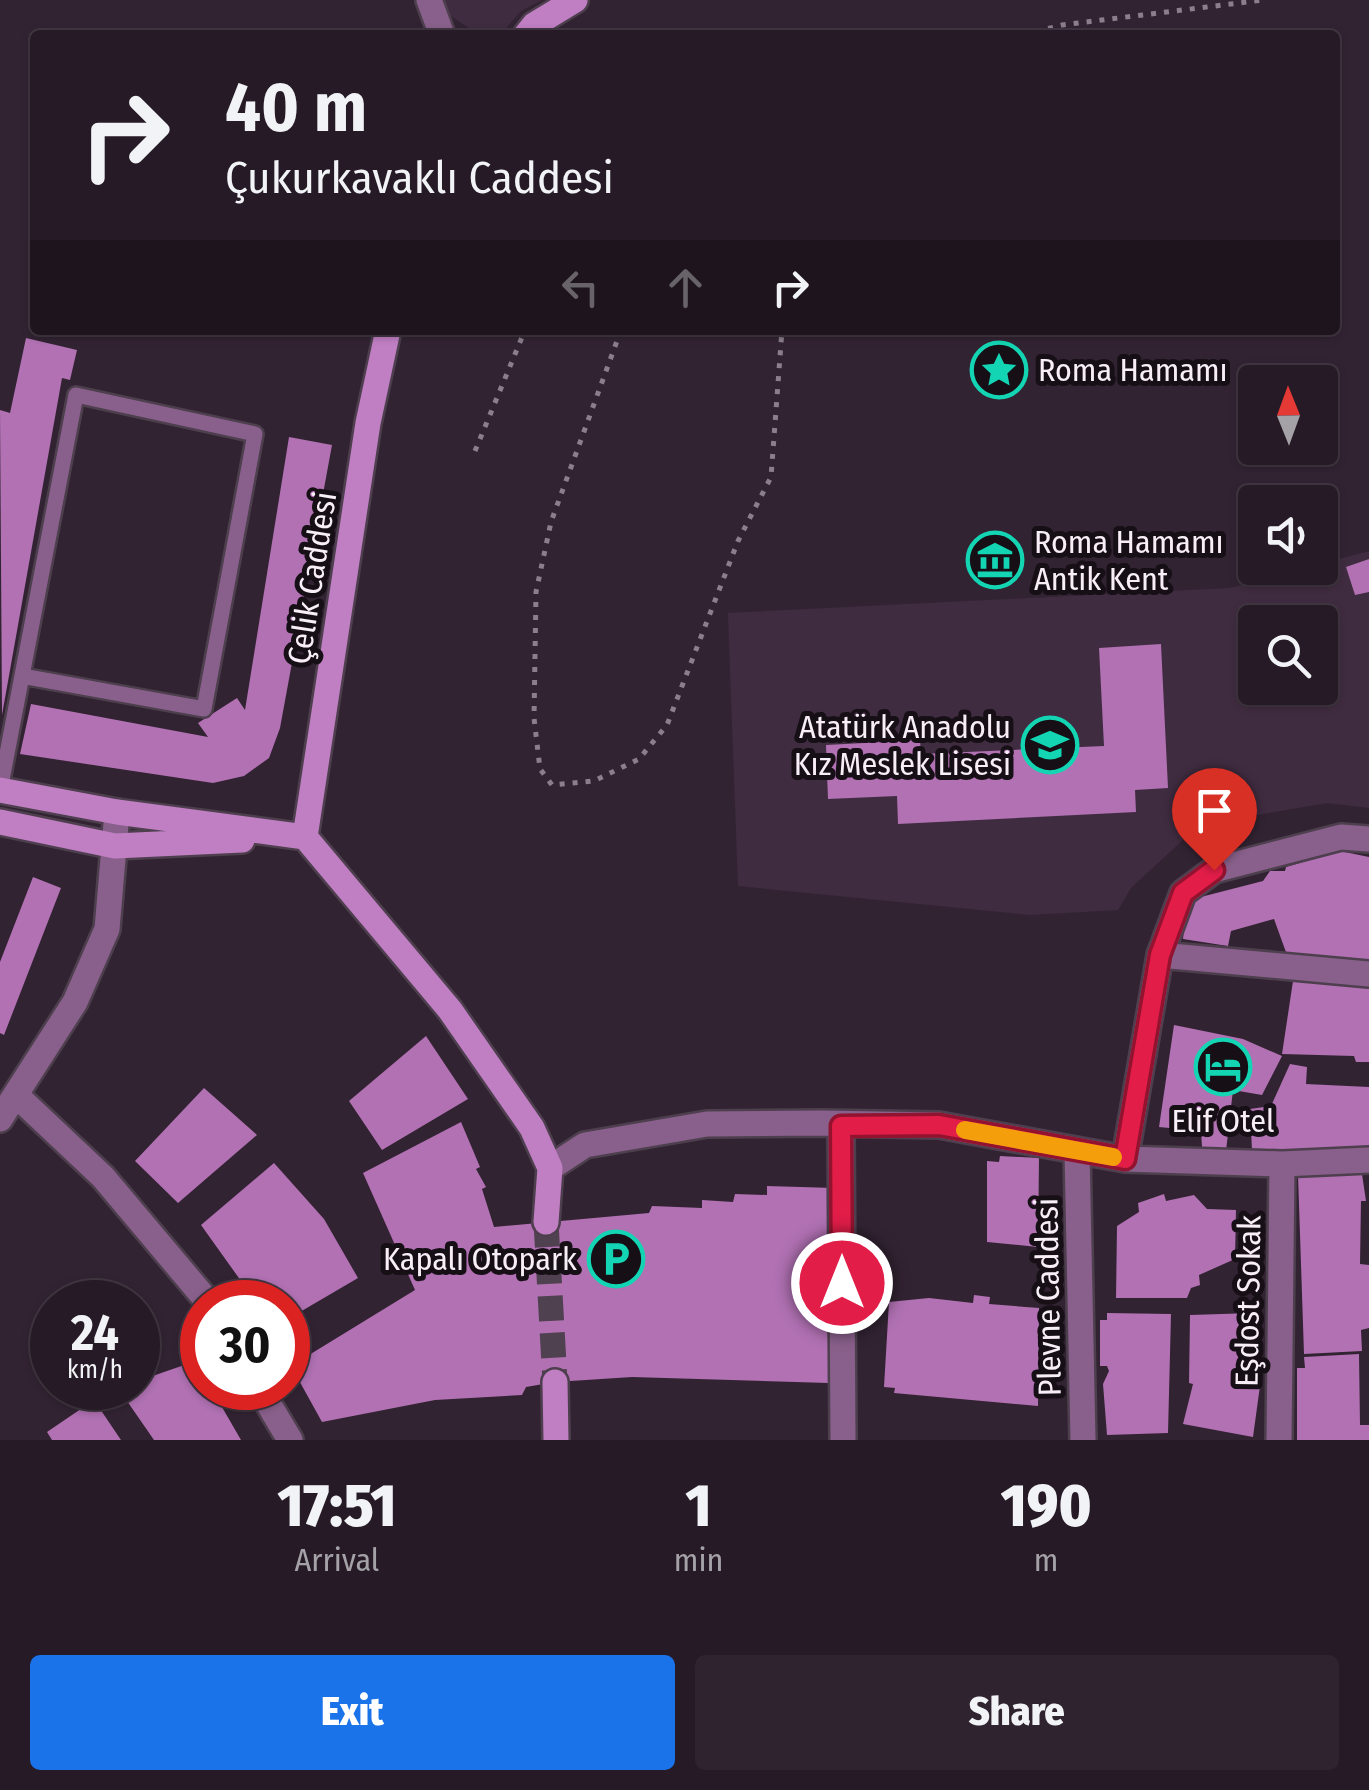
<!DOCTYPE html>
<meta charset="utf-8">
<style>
:root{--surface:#261a26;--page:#2e232e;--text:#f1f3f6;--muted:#a4a1a7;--line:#423843;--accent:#1a73e8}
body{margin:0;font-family:"Fira Sans Condensed",sans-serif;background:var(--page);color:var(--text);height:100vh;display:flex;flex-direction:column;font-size:38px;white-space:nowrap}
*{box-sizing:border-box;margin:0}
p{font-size:32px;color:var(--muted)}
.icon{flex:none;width:55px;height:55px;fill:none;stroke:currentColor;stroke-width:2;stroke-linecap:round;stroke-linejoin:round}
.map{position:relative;height:1440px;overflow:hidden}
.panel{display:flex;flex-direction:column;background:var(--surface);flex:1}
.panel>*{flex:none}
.hud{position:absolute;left:30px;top:30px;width:1310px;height:305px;border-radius:10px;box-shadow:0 2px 8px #0004,0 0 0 2px var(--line);background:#261a26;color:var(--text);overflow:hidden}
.needle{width:65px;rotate:359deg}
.controls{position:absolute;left:1238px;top:365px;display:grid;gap:20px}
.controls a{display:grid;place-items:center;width:100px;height:100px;border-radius:10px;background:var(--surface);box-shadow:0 2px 8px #0004,0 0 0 2px var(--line);font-size:50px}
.speed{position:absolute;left:30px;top:1280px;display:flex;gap:20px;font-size:50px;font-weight:700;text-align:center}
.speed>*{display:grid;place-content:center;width:130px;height:130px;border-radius:50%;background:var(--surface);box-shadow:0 2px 8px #0004,0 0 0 2px var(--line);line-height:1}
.speed small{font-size:25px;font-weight:400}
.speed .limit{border:15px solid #d22;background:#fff;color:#111}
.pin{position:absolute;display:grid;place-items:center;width:85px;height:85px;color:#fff;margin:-102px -42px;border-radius:50% 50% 50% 0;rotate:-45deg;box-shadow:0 0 10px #0007}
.pin .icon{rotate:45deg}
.me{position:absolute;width:110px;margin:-55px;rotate:0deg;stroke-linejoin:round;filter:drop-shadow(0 0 8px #0008)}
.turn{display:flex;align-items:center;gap:35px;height:210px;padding:0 30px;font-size:45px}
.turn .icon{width:130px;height:130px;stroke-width:2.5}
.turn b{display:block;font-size:70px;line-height:85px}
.lanes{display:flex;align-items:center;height:95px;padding:0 30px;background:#0003;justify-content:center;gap:50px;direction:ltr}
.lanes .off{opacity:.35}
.eta{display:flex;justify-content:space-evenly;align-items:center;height:170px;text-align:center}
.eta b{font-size:60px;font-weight:800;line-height:70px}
.cta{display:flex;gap:20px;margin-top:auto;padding:20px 30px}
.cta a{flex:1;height:115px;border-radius:10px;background:var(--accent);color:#fff;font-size:40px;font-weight:800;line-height:115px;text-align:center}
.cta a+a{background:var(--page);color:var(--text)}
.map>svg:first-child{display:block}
.built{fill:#402c40;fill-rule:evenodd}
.building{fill:#b171b3}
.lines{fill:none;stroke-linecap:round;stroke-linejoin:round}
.secondary-tunnel{stroke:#504150;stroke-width:25;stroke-dasharray:25 12;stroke-linecap:butt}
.lane-casing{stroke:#4e3f4e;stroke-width:20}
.street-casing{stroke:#4e3f4e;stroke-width:30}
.secondary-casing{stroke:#4e3f4e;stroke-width:30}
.path{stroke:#8b7f8b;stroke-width:5;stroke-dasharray:5 8;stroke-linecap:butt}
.lane{stroke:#89608b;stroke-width:15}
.street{stroke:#89608b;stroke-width:25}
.secondary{stroke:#c07ec3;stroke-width:25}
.route-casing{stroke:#92132f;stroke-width:25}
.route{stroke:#e11d48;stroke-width:18}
.slow{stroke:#f59e0b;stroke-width:18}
.labels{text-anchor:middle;stroke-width:10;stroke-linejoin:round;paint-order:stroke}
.poi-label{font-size:32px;fill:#f8eef8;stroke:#160f16;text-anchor:start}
.street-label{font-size:32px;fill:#f8eef8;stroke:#160f16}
</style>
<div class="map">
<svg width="1369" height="1440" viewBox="0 0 1369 1440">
<rect width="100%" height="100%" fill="#322332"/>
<!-- built -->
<path class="built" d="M427,0H542L521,11L500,35H479Z
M1369,551V808L1327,803L1199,825L1131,888L1118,910L1030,915L738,886L728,613L1230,588ZM1255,622H1320V688H1255Z"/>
<!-- building -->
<path class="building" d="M26,338L77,350L70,380L62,378L2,715L0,410L10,413Z
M289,437L332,445L280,728L269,758L244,776L213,783L20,754L31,704L208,737L198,723L237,698L245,710Z
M1369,559V592L1355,595L1346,567Z
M1161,644L1168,788L1135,790L1136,812L898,824L897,796L828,799L826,745L920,740L921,754L1104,746L1099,648Z
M1340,851L1369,857V968L1287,955L1274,919L1231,931L1228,946L1183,939L1186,910L1193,899L1263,881L1270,871H1285L1286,867Z
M33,877L61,888L4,1035L0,1033V962Z
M1306,975L1369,981V1062H1356L1354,1056L1282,1054L1293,981L1305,983Z
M1174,1025L1243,1039L1282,1056L1262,1095L1233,1090L1226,1151L1202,1147L1201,1131L1159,1127Z
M426,1036L468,1099L382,1150L349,1101Z
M1290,1064L1307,1067L1306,1084L1369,1087V1148L1252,1151L1250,1109L1271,1106Z
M204,1088L257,1135L178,1203L135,1161Z
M461,1122L480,1167L476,1169L486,1187L482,1189L494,1227L649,1213L652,1206L702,1208V1200L733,1202L735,1194L767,1195V1186L834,1188L828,1383L632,1377L555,1382L526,1387L522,1395L435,1400L322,1422L291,1366L415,1290L363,1173Z
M1000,1156L1039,1158L1038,1247L987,1242V1161L999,1162Z
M274,1163L324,1219L358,1278L288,1319V1302H256L201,1225Z
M1362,1174L1366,1201H1361L1360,1264L1369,1265V1328L1361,1330L1362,1351L1304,1354L1298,1175Z
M1164,1194L1166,1201L1194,1195L1207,1209L1236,1210L1235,1259L1199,1275L1200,1285L1191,1288L1187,1298H1116L1117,1226L1139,1212L1138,1203Z
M974,1295L990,1297L989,1304L1039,1308L1038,1406L894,1393L895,1388L884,1387L889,1302L929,1298L973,1303Z
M1107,1313L1171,1314L1168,1433L1107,1435L1103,1384L1109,1371L1107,1366H1100V1320H1107Z
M1253,1313V1359L1246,1368L1262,1371L1253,1437L1183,1424L1193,1384L1189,1383L1190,1315Z
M1359,1354L1360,1425H1369V1440H1297V1368H1305L1304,1357Z
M196,1361L202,1373V1388H211L241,1440H154L118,1388H138V1381Z
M94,1400L121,1440H52L47,1432Z"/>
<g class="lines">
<!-- secondary-tunnel -->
<path class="secondary-tunnel" d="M546,1222L555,1382"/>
<!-- lane casing -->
<g class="lane-casing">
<path id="lane" d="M0,790L76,395L255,434L204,709L22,676"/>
</g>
<!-- street casing -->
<g class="street-casing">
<path id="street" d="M429,0L442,35
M1160,955L1369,974
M17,1096L103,1177L208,1302
M0,1119L75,1002L107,929L117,812
M841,1126L843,1440
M1077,1152L1083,1440
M1125,1159L1160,955L1183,893L1214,870L1341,837L1369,839
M550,1168L585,1145L707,1124L821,1123L939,1125L1125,1159L1282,1164L1369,1160
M259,1388L290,1440
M1279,1440L1282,1164"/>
</g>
<!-- secondary casing -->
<g class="secondary-casing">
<path id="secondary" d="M526,35L534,25L575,0
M0,790L117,812L305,837L450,1010L532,1128L550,1168L546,1222
M0,822L115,846L242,840
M305,837L368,423L388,330
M555,1382L556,1440"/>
</g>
<!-- path -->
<path class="path" d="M1023,35L1062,25L1263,0
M621,330L551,522L536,592L534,718L540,769L552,785L594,781L639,759L667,725L738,541L771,477L782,330
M475,451L525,330"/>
<!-- lane -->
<use href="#lane" class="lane"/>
<!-- street -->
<use href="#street" class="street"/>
<!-- secondary -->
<use href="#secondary" class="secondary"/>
</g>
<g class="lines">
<!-- route casing -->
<g class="route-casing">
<path id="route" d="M842,1283L841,1126L939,1125L1125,1159L1160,955L1183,893L1214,870"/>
</g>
<!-- route -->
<use href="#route" class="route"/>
<!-- slow -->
<path class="slow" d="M965,1130L1113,1157"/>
</g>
<!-- icons -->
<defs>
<g id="sight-ring" transform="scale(2.875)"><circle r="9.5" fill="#160f16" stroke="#14d5b3" stroke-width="1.5"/><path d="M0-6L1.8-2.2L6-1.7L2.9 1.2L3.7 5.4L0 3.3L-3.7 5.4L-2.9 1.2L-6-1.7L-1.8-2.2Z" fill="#14d5b3"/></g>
<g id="museum-ring" transform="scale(2.875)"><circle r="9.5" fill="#160f16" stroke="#14d5b3" stroke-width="1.5"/><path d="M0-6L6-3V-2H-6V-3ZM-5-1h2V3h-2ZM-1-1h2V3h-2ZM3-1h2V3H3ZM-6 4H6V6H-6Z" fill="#14d5b3"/></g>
<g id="school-ring" transform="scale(2.875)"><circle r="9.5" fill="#160f16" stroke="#14d5b3" stroke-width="1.5"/><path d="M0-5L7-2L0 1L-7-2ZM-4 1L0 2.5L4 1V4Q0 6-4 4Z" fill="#14d5b3"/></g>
<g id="hotel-ring" transform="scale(2.875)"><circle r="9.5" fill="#160f16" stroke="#14d5b3" stroke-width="1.5"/><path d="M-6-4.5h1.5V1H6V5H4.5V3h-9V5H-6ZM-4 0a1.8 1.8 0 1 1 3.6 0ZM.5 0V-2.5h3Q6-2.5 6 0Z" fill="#14d5b3"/></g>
<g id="parking-ring" transform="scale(2.875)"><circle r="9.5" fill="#160f16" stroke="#14d5b3" stroke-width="1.5"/><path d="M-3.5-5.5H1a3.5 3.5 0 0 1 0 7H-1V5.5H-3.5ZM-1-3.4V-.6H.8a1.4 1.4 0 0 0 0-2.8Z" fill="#14d5b3"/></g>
</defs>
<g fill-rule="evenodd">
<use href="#sight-ring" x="999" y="370"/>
<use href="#museum-ring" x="995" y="560"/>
<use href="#school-ring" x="1050" y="745"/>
<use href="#hotel-ring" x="1223" y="1067"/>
<use href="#parking-ring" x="616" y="1259"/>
</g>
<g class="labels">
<!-- poi labels -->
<g class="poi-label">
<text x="1038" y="381">Roma Hamamı</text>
<text x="1034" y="553">Roma Hamamı<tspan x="1034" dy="37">Antik Kent</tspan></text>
<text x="1011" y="738" text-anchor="end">Atatürk Anadolu<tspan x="1011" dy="37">Kız Meslek Lisesi</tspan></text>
<text x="1223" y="1132" text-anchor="middle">Elif Otel</text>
<text x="577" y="1270" text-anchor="end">Kapalı Otopark</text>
</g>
<!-- street labels -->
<g class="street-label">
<text transform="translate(312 578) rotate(-81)" y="11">Çelik Caddesi</text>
<text transform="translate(1048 1297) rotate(-91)" y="11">Plevne Caddesi</text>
<text transform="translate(1248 1301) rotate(-89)" y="11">Eşdost Sokak</text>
</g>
</g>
</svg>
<div class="controls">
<a><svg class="needle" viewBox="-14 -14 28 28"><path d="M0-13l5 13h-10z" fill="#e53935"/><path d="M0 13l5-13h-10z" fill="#a4a1a7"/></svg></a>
<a><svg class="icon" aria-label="sound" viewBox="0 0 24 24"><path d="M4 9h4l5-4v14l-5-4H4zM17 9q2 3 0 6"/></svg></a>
<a><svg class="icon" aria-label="search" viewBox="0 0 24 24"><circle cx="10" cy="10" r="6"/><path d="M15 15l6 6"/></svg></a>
</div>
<div class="speed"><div>24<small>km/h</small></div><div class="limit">30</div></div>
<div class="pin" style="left:1214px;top:870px;background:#d93025"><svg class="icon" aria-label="arrive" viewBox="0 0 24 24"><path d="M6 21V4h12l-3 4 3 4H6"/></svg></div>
<svg class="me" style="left:842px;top:1283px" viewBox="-20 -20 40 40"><circle r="17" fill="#e11d48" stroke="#fff" stroke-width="3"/><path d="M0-11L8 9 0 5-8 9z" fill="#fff"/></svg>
<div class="hud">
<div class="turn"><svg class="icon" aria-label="right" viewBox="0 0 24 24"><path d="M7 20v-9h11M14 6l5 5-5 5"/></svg><div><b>40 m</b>Çukurkavaklı Caddesi</div></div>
<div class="lanes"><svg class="icon off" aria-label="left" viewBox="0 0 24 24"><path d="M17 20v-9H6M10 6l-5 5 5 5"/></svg><svg class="icon off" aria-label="ahead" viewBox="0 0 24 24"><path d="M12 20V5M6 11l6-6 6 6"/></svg><svg class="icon" aria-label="right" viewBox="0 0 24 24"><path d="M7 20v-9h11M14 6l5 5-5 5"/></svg></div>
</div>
</div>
<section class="panel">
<div class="eta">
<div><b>17:51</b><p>Arrival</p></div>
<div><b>1</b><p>min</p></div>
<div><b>190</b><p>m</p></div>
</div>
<div class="cta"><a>Exit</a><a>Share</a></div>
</section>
